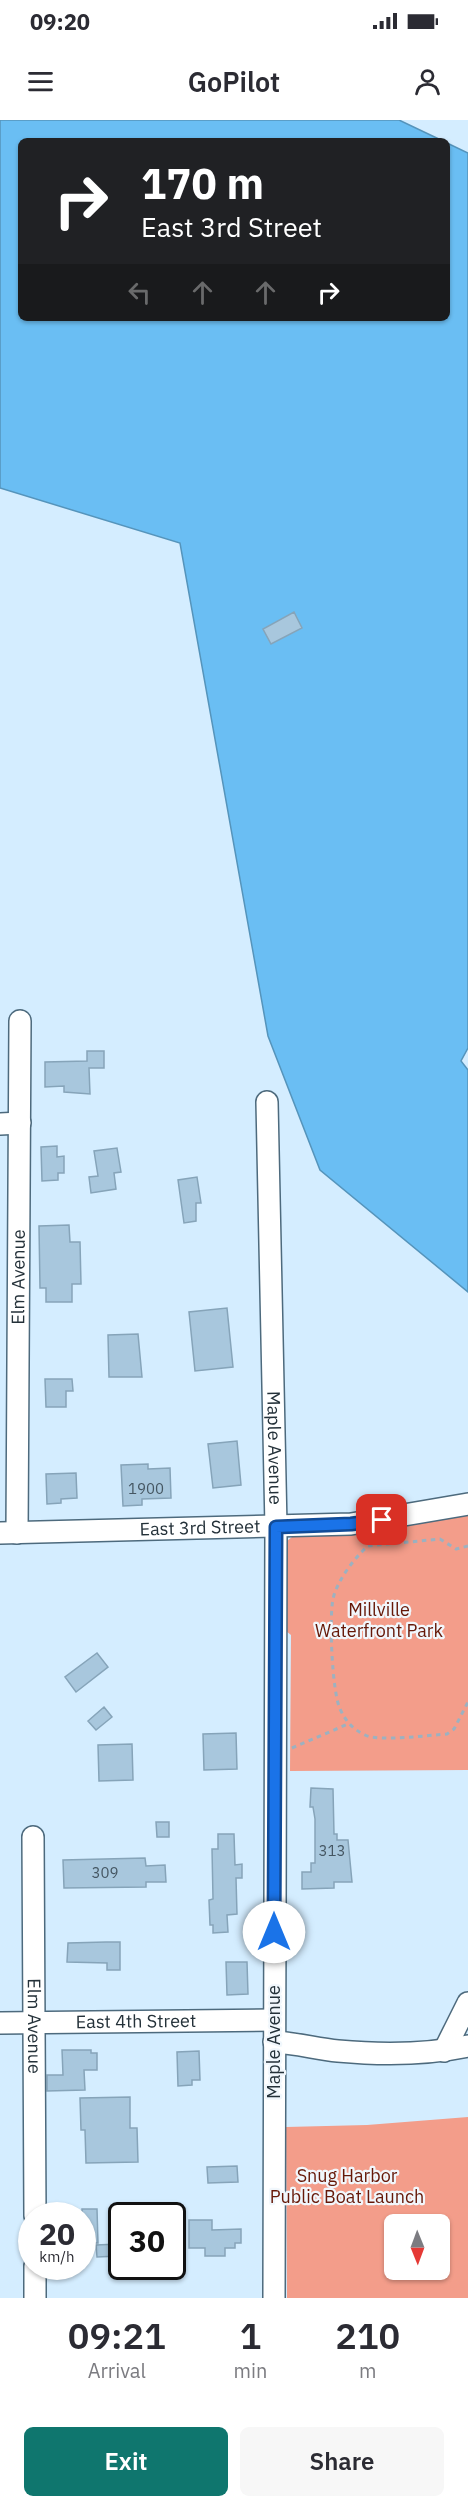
<!DOCTYPE html>
<style>
:root{--surface:#fff;--page:#f7f7f7;--text:#2b2b33;--muted:#7c7c81;--accent:#0f766e}
body{margin:0;font-family:"IBM Plex Sans",sans-serif;background:var(--page);color:var(--text);height:100vh;display:flex;flex-direction:column;font-size:22px;white-space:nowrap}
*{box-sizing:border-box;margin:0}
p{font-size:20px;color:var(--muted)}
.icon{flex:none;width:33px;height:33px;fill:none;stroke:currentColor;stroke-width:2;stroke-linecap:round;stroke-linejoin:round}
.map{position:relative;height:2178px;overflow:hidden}
.drawer{display:flex;flex-direction:column;background:var(--surface);flex:1}
.drawer>*{flex:none}
.guide{position:absolute;left:18px;top:18px;width:432px;height:183px;border-radius:9px;box-shadow:0 2px 4px #0004;background:#202124;color:#fff;overflow:hidden}
.needle{width:39px;rotate:179deg}
.controls{position:absolute;left:384px;top:2094px;display:grid;gap:12px}
.controls a{display:grid;place-items:center;width:66px;height:66px;border-radius:9px;background:var(--surface);box-shadow:0 2px 4px #0004;font-size:30px}
.speed{position:absolute;left:18px;top:2082px;display:flex;gap:12px;font-size:30px;font-weight:700;text-align:center}
.speed>*{display:grid;place-content:center;width:78px;height:78px;border-radius:50%;background:var(--surface);box-shadow:0 2px 4px #0004;line-height:1}
.speed small{font-size:15px;font-weight:400}
.speed .limit{border:3px solid #111;border-radius:9px;background:#fff;color:#111}
.pin{position:absolute;display:grid;place-items:center;width:51px;height:51px;color:#fff;margin:-26px;border-radius:12px;box-shadow:0 3px 9px #0006}
.me{position:absolute;width:66px;margin:-33px;rotate:0deg;stroke-linejoin:round;filter:drop-shadow(0 0 4px #0008)}
.turn{display:flex;align-items:center;gap:21px;height:126px;padding:0 24px;font-size:27px}
.turn .icon{width:78px;height:78px;stroke-width:2.5}
.turn b{display:block;font-size:42px;line-height:51px}
.lanes{display:flex;align-items:center;height:57px;padding:0 24px;background:#0003;justify-content:center;gap:30px;direction:ltr}
.lanes .off{opacity:.35}
.eta{display:flex;justify-content:space-evenly;align-items:center;height:102px;text-align:center}
.eta b{font-size:36px;font-weight:600;line-height:42px}
.primary-button{display:flex;gap:12px;margin-top:auto;padding:12px 24px}
.primary-button a{flex:1;height:69px;border-radius:9px;background:var(--accent);color:#fff;font-size:24px;font-weight:600;line-height:69px;text-align:center}
.primary-button a+a{background:var(--page);color:var(--text)}
.status{display:flex;justify-content:space-between;align-items:center;height:42px;padding:0 30px;background:var(--surface);direction:ltr}
.status svg{height:16px;fill:currentColor}
header{display:flex;justify-content:space-between;align-items:center;height:78px;padding:0 24px;background:var(--surface);font-size:27px;font-weight:600}
.map>svg:first-child{display:block}
.green{fill:#f39d8a;fill-rule:evenodd}
.water{fill:#6abef3;stroke:#5594bb;stroke-width:1.5}
.building{fill:#a8c7dd;stroke:#86a4b9;stroke-width:1.5}
.lines{fill:none;stroke-linecap:round;stroke-linejoin:round}
.minor-casing{stroke:#4d6a7d;stroke-width:24}
.path{stroke:#9cb1c0;stroke-width:3;stroke-dasharray:4.5 4.5;stroke-linecap:butt}
.minor{stroke:#fff;stroke-width:21}
.route-casing{stroke:#114b97;stroke-width:15}
.route{stroke:#1a73e8;stroke-width:10}
.labels{text-anchor:middle;stroke-width:4.5;stroke-linejoin:round;paint-order:stroke}
.number-label{font-size:15px;fill:#455662}
.street-label{font-size:18px;fill:#243139;stroke:#f1f7fc}
.park-label{font-size:18px;fill:#661808;stroke:#f1f7fc}
</style>
<div class="status"><b>09:20</b><svg viewBox="0 0 49 12"><path d="M0 12V9h3v3zM5 12V6h3v6zM10 12V3h3v9zM15 12V0h3v12zM26 1h20v11H26zM47 4h2v5h-2z"/></svg></div>
<header><svg class="icon" aria-label="menu" viewBox="0 0 24 24"><path d="M4 6h16M4 12h16M4 18h16"/></svg>GoPilot<svg class="icon" aria-label="person" viewBox="0 0 24 24"><circle cx="12" cy="8" r="4"/><path d="M4 21q1-7 8-7t8 7"/></svg></header>
<div class="map">
<svg width="468" height="2178" viewBox="0 0 468 2178">
<rect width="100%" height="100%" fill="#d4edff"/>
<!-- green -->
<path class="green" d="M468,1394V1650L290,1651L291,1515L286,1511L285,1432L287,1421L292,1417L372,1410Z
M468,1997V2178H287L286,2007L367,2005ZM394,2104H440V2150H394Z"/>
<!-- water -->
<path class="water" d="M0,0H399L443,21H21V198H447V23L468,33V928L461,941L468,950V1172L320,1050L268,916L180,423L0,368Z"/>
<!-- building -->
<path class="building" d="M294,492L302,508L271,524L263,509Z
M87,931H104V948H89L90,974L64,972V966L45,967V942L87,941Z
M57,1026V1037L64,1036V1053H58V1060L42,1061L41,1027Z
M117,1028L121,1052L114,1053L116,1069L91,1073L89,1057L98,1056L94,1031Z
M197,1057L201,1083H196V1101L184,1103L178,1060Z
M69,1105L70,1122H80L81,1164H72V1182H46V1168H40L39,1106Z
M227,1188L233,1247L195,1251L189,1192Z
M138,1214L142,1257H109L108,1215Z
M45,1259H72L73,1271H66V1287H46Z
M237,1321L241,1365L213,1368L208,1324Z
M148,1344V1349L170,1348L171,1378L142,1379V1385L123,1386L121,1345Z
M76,1353L77,1378L61,1379V1383L47,1384L46,1354Z
M97,1533L108,1547L76,1572L65,1557Z
M104,1587L112,1597L96,1610L88,1601Z
M236,1613L237,1649L204,1650L203,1614Z
M132,1624L133,1660L99,1661L98,1625Z
M311,1668L333,1669L334,1714H337V1720H348L352,1762H334V1768L302,1769V1752H311V1743H315V1699L313,1687H310Z
M156,1702H169V1717H157Z
M218,1714H234L235,1745L242,1744V1758H236L237,1794L227,1795L228,1812L213,1813V1805H210L209,1780L213,1779L212,1729H218Z
M145,1738L146,1746L165,1745L166,1762H146V1767L64,1768L63,1740Z
M106,1822H120V1850H107V1843L67,1842L68,1823Z
M226,1842H247L248,1874L227,1875Z
M62,1930H91V1933H97V1950H84L85,1970L47,1971V1955H63Z
M199,1931L200,1960H192V1965L178,1966L177,1932Z
M130,1977V2008H137L138,2042L86,2043L85,2010H81L80,1978Z
M237,2046L238,2062L208,2063L207,2047Z
M82,2089H97L98,2123H82Z
M189,2100H212V2110L241,2109V2123H235V2128H225V2136H205V2128H189Z
M119,2124V2136L97,2137L96,2125Z"/>
<g class="lines">
<!-- minor casing -->
<g class="minor-casing">
<g id="minor">
<path id="s1" d="M267,982L276,1407L274,2178"/>
<path d="M0,1004L20,1003"/>
<path id="s2" d="M0,1413L351,1404L468,1384"/>
<path id="s3" d="M17,1413L20,901"/>
<path id="s4" d="M33,1717L35,2096"/>
<path id="s5" d="M0,1903L274,1900"/>
<path d="M274,1922C296,1923 317,1929 338,1931C382,1935 426,1935 468,1926"/>
<path d="M444,1931L468,1883"/>
<path d="M35,2146V2178"/>
</g>
</g>
<!-- path -->
<path class="path" d="M468,1426L456,1429L440,1419L368,1426C354,1438 337,1461 333,1479C329,1499 332,1571 340,1589C346,1602 353,1609 365,1615C377,1622 431,1615 447,1614L454,1609L468,1582
M292,1628L348,1604"/>
<!-- minor -->
<use href="#minor" class="minor"/>
</g>
<g class="lines">
<!-- route casing -->
<g class="route-casing">
<path id="route" d="M274,1812L276,1407L351,1404L382,1400"/>
</g>
<!-- route -->
<use href="#route" class="route"/>
</g>
<g class="labels">
<!-- number labels -->
<g class="number-label">
<text x="146" y="1374">1900</text>
<text x="332" y="1736">313</text>
<text x="105" y="1758">309</text>
</g>
<!-- street labels -->
<g class="street-label">
<text dy="6" stroke="none"><textPath href="#s3" startOffset="256">Elm Avenue</textPath></text>
<text dy="6" stroke="none"><textPath href="#s1" startOffset="346">Maple Avenue</textPath></text>
<text dy="6" stroke="none"><textPath href="#s2" startOffset="200">East 3rd Street</textPath></text>
<text dy="6" stroke="none"><textPath href="#s5" startOffset="136">East 4th Street</textPath></text>
<text dy="6" stroke="none"><textPath href="#s4" startOffset="189">Elm Avenue</textPath></text>
<text transform="translate(274 1922) rotate(-90)" y="6">Maple Avenue</text>
</g>
<!-- park labels -->
<g class="park-label">
<text x="379" y="1496">Millville<tspan x="379" dy="21">Waterfront Park</tspan></text>
<text x="347" y="2062">Snug Harbor<tspan x="347" dy="21">Public Boat Launch</tspan></text>
</g>
</g>
</svg>
<div class="controls">
<a><svg class="needle" viewBox="-14 -14 28 28"><path d="M0-13l5 13h-10z" fill="#e53935"/><path d="M0 13l5-13h-10z" fill="#7c7c81"/></svg></a>
</div>
<div class="speed"><div>20<small>km/h</small></div><div class="limit">30</div></div>
<div class="pin" style="left:382px;top:1400px;background:#d93025"><svg class="icon" aria-label="arrive" viewBox="0 0 24 24"><path d="M6 21V4h12l-3 4 3 4H6"/></svg></div>
<svg class="me" style="left:274px;top:1812px" viewBox="-20 -20 40 40"><circle r="19" fill="#fff"/><path d="M0-13L10 11 0 6-10 11z" fill="#1a73e8"/></svg>
<div class="guide">
<div class="turn"><svg class="icon" aria-label="right" viewBox="0 0 24 24"><path d="M7 20v-9h11M14 6l5 5-5 5"/></svg><div><b>170 m</b>East 3rd Street</div></div>
<div class="lanes"><svg class="icon off" aria-label="left" viewBox="0 0 24 24"><path d="M17 20v-9H6M10 6l-5 5 5 5"/></svg><svg class="icon off" aria-label="ahead" viewBox="0 0 24 24"><path d="M12 20V5M6 11l6-6 6 6"/></svg><svg class="icon off" aria-label="ahead" viewBox="0 0 24 24"><path d="M12 20V5M6 11l6-6 6 6"/></svg><svg class="icon" aria-label="right" viewBox="0 0 24 24"><path d="M7 20v-9h11M14 6l5 5-5 5"/></svg></div>
</div>
</div>
<section class="drawer">
<div class="eta">
<div><b>09:21</b><p>Arrival</p></div>
<div><b>1</b><p>min</p></div>
<div><b>210</b><p>m</p></div>
</div>
<div class="primary-button"><a>Exit</a><a>Share</a></div>
</section>
